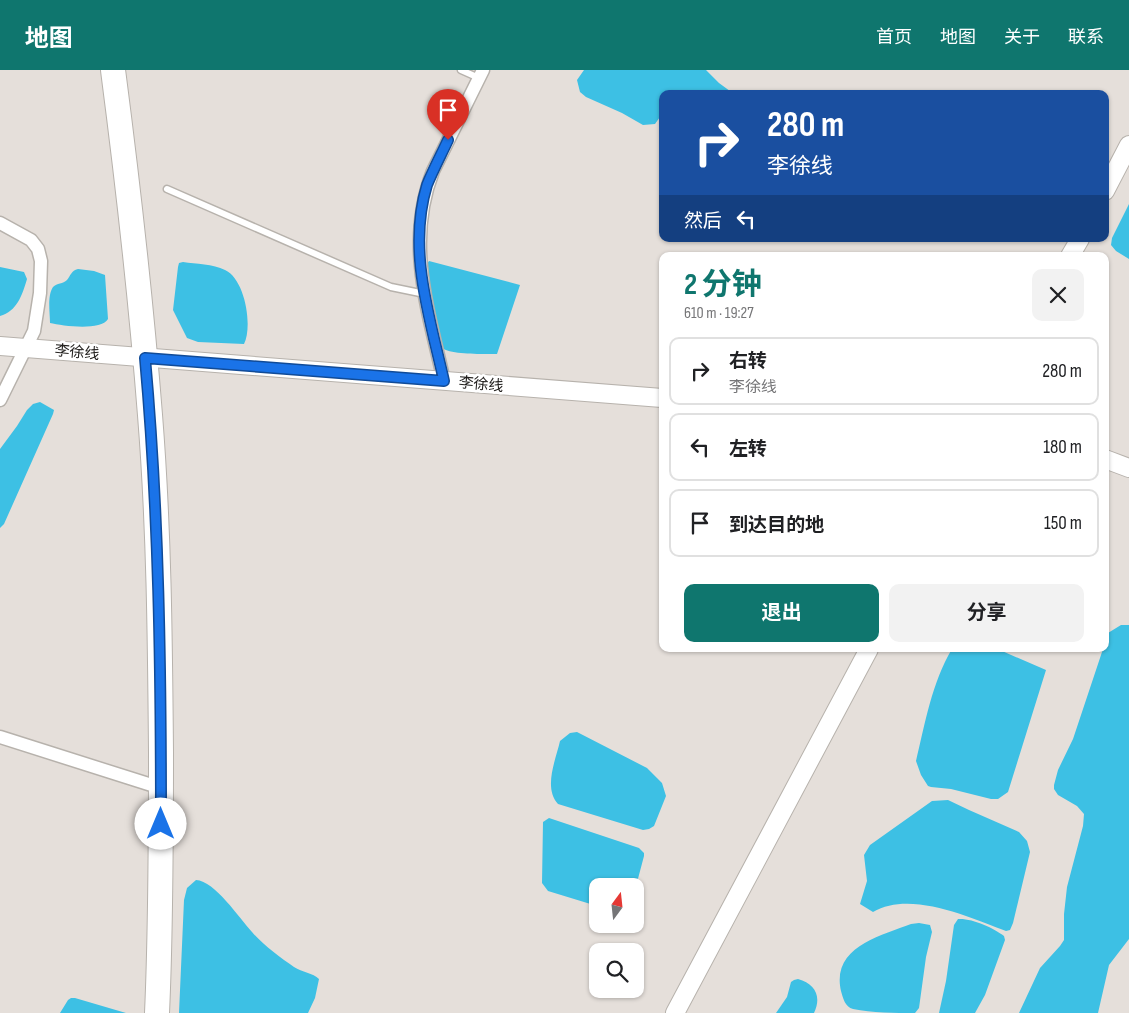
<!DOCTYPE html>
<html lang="zh">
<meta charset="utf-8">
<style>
:root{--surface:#fff;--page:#f2f2f2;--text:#202124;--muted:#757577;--line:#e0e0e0;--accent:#0f766e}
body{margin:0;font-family:"Sofia Sans Condensed","Noto Sans SC",sans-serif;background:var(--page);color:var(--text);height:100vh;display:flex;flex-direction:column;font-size:19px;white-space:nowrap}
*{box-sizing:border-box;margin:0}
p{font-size:16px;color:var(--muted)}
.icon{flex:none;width:28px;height:28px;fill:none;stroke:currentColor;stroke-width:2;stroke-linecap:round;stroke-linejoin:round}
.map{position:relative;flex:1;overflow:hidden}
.panel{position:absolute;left:659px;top:182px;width:450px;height:400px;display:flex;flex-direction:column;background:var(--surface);border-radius:10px;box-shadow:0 1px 4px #0004}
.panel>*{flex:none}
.top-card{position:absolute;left:659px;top:20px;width:450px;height:152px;border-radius:10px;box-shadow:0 1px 4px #0004;background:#1a4fa0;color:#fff;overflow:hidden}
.needle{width:32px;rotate:15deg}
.controls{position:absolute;left:589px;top:808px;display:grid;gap:10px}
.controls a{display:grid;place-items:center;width:55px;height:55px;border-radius:10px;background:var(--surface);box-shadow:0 1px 4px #0004;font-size:25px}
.pin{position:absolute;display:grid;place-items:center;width:42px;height:42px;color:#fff;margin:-51px -21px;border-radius:50% 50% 50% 0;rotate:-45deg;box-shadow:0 0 5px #0007}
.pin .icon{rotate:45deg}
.me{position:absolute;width:55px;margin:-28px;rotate:0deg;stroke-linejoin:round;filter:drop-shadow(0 0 4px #0008)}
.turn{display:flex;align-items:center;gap:18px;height:105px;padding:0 25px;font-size:22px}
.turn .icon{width:65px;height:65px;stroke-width:2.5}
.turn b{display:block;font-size:35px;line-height:42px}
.then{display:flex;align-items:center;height:48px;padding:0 25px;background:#0003;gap:10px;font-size:19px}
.round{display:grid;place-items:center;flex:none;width:52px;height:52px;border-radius:10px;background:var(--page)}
.headline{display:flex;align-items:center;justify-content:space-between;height:85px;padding:0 25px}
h1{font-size:30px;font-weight:700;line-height:38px;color:var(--accent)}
.action{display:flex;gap:10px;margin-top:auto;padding:10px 25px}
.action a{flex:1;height:58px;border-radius:10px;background:var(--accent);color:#fff;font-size:20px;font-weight:700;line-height:58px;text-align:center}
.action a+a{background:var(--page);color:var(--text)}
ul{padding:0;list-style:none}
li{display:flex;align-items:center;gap:15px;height:68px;margin:0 10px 8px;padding:0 15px;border:2px solid var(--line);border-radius:10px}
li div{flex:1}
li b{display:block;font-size:19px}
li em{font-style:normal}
header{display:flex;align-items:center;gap:30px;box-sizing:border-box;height:70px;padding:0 25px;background:var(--accent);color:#fff}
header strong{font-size:24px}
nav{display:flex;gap:28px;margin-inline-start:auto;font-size:18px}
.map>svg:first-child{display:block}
.water{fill:#3dc0e4}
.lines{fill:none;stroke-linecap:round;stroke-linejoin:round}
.lane-casing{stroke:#b7b2ac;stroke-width:9}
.street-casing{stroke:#b7b2ac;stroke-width:15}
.secondary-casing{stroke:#b7b2ac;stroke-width:20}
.highway-casing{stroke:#b7b2ac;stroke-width:26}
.lane{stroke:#fff;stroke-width:6}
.street{stroke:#fff;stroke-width:12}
.secondary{stroke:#fff;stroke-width:18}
.highway{stroke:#fff;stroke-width:24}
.route-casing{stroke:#114b97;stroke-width:12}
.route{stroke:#1a73e8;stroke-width:9}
.labels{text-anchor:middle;stroke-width:5;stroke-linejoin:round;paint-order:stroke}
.street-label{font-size:15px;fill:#242220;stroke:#fff}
</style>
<header>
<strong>地图</strong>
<nav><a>首页</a><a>地图</a><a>关于</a><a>联系</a></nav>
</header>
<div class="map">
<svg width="1129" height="943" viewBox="0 0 1129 943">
<rect width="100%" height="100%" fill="#e5dfda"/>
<!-- water -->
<path class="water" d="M584,0H706L719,13L734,24H662V44L655,54L643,55L622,43L586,27L580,22L577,10Z
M1129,134V189L1116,181L1111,175L1112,168Z
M429,191L520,215L497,284C485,284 451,285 442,278L426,205L427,194Z
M183,192C196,194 213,194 225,200C245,209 253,256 244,274L198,272L187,268L173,240L178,197L179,193Z
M0,197L24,202L27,209C22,226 17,241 0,246Z
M78,199L94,201L105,205L108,249C101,261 63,256 50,253C50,243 47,226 53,217C57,213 63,214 67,210C71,205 71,201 78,199Z
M40,332L54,340L53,344L4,454L0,458V379L17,356L27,340L33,334Z
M1121,555H1129V869L1109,895L1098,943H1019L1040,898L1060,876L1064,870V844L1067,817L1083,756L1084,744L1077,736L1058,725L1054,719V715L1058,700L1073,669L1103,579H1105L1108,563Z
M952,579H986L1002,581L1046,600L1008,722L998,729H991L951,719L931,717L928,716L921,705L916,691C925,654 932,612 952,579Z
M577,662L647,698L662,713L666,726L654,756L649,759L643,760L558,734C543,718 556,689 560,671L570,663Z
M948,730L969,740L1019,762L1027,771L1030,782L1013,853L1010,860L1006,861C969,847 910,820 873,842L860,834L867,811L864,785L870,775L932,731Z
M549,748L639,778L644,783V786L635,820V816H598L597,836L548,821L542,813L543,752Z
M196,810C215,811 239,848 252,862C262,874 281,888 294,897C302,902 313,903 319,909L315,928L308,943H179L184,830L187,818Z
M958,849C972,848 994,858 1004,866L1005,870L985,925L975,943H939L946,911L954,855Z
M919,853L930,855L932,862L926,887L919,938L915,943C895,943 872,943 853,939C845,937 843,928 841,921C831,877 880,866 911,854Z
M798,909C815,914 822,926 814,943H776L787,927L791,912L794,910Z
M71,928H75L126,943H60L68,930Z"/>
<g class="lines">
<!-- lane casing -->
<g class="lane-casing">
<path id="lane" d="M461,0L479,8
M167,119L391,217L425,224"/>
</g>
<!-- street casing -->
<g class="street-casing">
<path id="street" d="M0,153L31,170L38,179L41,191L40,223L34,261L0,330
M444,311C428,240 405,172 433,101L483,0
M0,667L161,718"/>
</g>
<!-- secondary casing -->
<g class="secondary-casing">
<path id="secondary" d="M1105,121L1129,75
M1070,186L1080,169
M0,276L662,328
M1105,389L1129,398
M675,943L869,579"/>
</g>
<!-- highway casing -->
<g class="highway-casing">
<path id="highway" d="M113,0C128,115 141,230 150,345C159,457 160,569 161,682C161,769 161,856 157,943"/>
</g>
<!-- lane -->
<use href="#lane" class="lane"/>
<!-- street -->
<use href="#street" class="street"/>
<!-- secondary -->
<use href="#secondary" class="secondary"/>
<!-- highway -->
<use href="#highway" class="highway"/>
</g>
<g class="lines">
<!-- route casing -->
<g class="route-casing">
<path id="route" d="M161,754C161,598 159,443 145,288L444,311C430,248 407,180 427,115C433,100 441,85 448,70"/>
</g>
<!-- route -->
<use href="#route" class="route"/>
</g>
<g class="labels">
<!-- street labels -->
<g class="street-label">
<text transform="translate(77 282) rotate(5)" y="5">李徐线</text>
<text transform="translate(481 314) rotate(5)" y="5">李徐线</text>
</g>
</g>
</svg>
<div class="controls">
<a><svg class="needle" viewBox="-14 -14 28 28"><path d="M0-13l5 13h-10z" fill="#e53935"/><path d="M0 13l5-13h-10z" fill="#757577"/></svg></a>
<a><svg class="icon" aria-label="search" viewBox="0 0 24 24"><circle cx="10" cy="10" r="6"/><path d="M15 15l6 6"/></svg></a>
</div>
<div class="pin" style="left:448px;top:70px;background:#d93025"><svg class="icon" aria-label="arrive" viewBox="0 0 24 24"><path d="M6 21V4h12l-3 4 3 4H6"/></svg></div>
<svg class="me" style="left:161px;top:754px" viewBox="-20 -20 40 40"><circle r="19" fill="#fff"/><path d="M0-13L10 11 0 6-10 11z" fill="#1a73e8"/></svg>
<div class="top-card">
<div class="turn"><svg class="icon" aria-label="right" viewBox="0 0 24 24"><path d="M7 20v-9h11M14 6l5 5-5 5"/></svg><div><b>280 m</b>李徐线</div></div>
<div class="then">然后<svg class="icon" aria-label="left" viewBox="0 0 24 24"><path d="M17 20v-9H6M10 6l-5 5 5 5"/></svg></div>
</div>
<section class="panel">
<div class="headline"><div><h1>2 分钟</h1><p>610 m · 19:27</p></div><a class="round"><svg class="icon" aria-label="close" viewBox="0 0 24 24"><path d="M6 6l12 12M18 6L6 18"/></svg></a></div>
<ul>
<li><svg class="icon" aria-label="right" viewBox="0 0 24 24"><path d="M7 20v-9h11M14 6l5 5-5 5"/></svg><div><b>右转</b><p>李徐线</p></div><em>280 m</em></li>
<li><svg class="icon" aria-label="left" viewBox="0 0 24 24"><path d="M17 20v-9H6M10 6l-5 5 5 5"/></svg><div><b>左转</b></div><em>180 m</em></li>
<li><svg class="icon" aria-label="arrive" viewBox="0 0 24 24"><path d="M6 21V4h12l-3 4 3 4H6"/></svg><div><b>到达目的地</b></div><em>150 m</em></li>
</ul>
<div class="action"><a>退出</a><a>分享</a></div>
</section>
</div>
